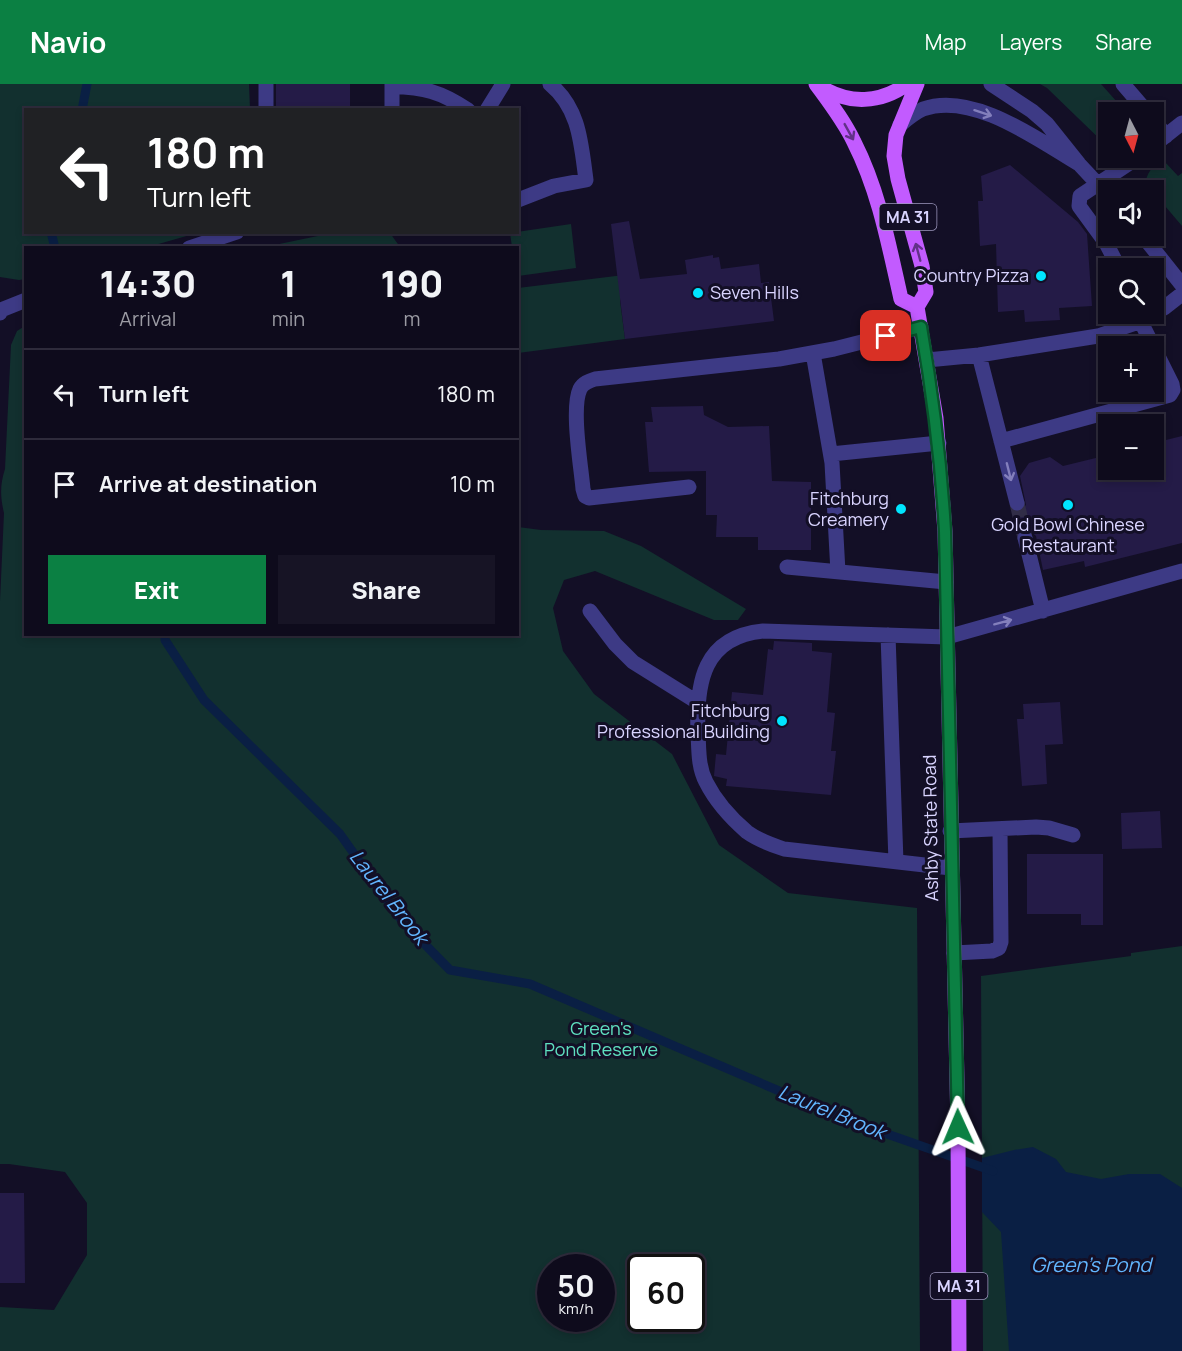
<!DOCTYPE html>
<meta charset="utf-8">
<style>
:root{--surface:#0e0b1c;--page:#171425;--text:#f1f3f6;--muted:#9b9ba3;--line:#2e2b3b;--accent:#0b8043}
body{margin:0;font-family:Manrope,sans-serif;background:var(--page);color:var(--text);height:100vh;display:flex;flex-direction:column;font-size:22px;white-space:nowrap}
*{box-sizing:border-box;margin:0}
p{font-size:20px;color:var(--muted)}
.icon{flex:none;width:33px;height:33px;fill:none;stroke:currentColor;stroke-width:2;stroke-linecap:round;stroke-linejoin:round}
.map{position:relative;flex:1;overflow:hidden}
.panel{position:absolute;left:24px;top:162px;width:495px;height:390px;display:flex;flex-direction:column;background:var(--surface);border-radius:0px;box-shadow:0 3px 9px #0003,0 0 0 2px var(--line)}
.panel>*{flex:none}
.banner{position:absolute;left:24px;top:24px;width:495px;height:126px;border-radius:0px;box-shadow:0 3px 9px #0003,0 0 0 2px var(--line);background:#202124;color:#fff;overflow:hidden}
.needle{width:39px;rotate:174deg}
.tools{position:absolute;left:1098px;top:18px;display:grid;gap:12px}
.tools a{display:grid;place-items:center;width:66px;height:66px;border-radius:0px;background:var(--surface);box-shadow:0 3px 9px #0003,0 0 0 2px var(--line);font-size:30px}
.speed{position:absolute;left:537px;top:1170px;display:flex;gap:12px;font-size:30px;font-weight:700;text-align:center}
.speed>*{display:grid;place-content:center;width:78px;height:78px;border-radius:50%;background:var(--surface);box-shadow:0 3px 9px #0003,0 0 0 2px var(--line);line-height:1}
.speed small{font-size:15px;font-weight:400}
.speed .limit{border:3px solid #111;border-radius:9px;background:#fff;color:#111}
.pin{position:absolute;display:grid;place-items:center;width:51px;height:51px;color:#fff;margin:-26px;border-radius:12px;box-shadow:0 3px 9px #0006}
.me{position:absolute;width:66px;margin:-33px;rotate:359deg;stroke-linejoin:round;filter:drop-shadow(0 0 4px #0008)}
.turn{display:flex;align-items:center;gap:21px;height:126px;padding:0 24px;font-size:27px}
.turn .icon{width:78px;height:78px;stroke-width:2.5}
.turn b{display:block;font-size:42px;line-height:51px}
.eta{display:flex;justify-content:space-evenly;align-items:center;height:102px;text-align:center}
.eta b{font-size:36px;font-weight:800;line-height:42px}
.cta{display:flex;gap:12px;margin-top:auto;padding:12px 24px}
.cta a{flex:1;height:69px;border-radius:0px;background:var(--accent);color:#fff;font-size:24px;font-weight:800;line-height:69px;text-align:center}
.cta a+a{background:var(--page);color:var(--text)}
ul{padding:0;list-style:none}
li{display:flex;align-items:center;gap:18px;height:90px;padding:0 24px;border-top:2px solid var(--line)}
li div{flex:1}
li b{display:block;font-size:22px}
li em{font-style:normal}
header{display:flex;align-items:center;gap:36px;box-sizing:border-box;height:84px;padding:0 30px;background:var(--accent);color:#fff}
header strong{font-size:28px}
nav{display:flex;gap:33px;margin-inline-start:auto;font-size:21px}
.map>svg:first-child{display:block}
.green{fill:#12302f;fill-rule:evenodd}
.water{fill:#0a1f44}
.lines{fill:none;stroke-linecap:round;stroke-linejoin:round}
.stream{stroke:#0a1f44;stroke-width:9}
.building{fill:#241b47}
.minor-tunnel{stroke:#312d47;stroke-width:15;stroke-dasharray:15 8;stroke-linecap:butt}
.minor{stroke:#3d3a85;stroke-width:15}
.major{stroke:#c25bff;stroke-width:15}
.oneway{stroke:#837fbc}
.oneway2{stroke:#623188}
.route-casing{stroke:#07532c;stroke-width:15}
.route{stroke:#0b8043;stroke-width:10}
.poi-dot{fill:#00e5ff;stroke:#130f26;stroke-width:2}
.labels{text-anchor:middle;stroke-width:6;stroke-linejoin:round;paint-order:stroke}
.shield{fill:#130f26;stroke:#9e99be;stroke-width:1.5}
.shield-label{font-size:16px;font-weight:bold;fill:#d9d4ff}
.poi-label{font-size:18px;fill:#d9d4ff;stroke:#130f26;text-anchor:end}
.street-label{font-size:18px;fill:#d9d4ff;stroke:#130f26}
.park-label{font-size:18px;fill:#5fe0c0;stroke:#130f26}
.water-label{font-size:20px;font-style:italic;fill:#62b6ff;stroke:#130f26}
</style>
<header>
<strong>Navio</strong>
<nav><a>Map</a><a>Layers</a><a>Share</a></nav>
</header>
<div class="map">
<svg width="1182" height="1267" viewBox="0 0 1182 1267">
<rect width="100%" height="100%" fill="#130f26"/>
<!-- green -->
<path class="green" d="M0,0H249L250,25L26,26V148L197,149L148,163L26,164L25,195L19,196L0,193Z
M1040,0H1101L1126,28H1108V63L1047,4Z
M1160,75L1164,77L1178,92L1182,89V142L1154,109V106H1151L1145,100C1147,89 1152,83 1160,75Z
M571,140L576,184L518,192V164L512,163L510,149Z
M332,149H390L400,163H265Z
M624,191L620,217L625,255L518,269V246L520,245L518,204Z
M25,242L26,550H518V440V443L541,446L604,447L641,462L746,525L738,536H714L595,487L564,496L553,524L563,567L594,610L672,670L719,761L788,809L917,824L920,1267H0V1223L54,1226L87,1171V1119L65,1088L9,1080H0V517L4,429C0,412 0,401 5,385L11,261L17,247ZM550,1184H602V1234H550ZM640,1184H692V1234H640Z
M1182,862V1267H983L981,892L1131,872V869Z"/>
<!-- water -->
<path class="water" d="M1033,1063L1056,1075L1066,1088L1101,1095L1129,1090H1160L1182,1104V1267H1009L1001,1148L982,1128V1074L1014,1066Z"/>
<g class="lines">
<!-- stream -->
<path class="stream" d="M82,26L87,0
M51,148L55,164
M165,550V556L204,616L340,750L402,837L450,886L530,900L847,1036L993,1087"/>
</g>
<!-- building -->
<path class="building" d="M276,0H350V26H276Z
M1010,81L1078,138L1087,150L1092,222L1059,224L1060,236L1025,238L1024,226L998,228L996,160L980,162L978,117H983L981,92Z
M629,137L640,195L687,190L685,176L713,171V174L719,173L721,185L759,180L761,199L769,198L774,237L625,255L611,140Z
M703,322L704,331L728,343L769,342L772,397L811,398V466H758V453H716L717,431H706V387L649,388L645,338H653L651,323Z
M1182,352V459L1085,483L1084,477L1043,486L1036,452L1028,445L1020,446L1016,428L1023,426L1026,421L1020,392L1029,379L1050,373L1063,382L1108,371V386H1154V359Z
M774,557L812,559V567L832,569L827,628L835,629L831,667H836L831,711L726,702L727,695L714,692L716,670L726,671L732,608L763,611L768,565L773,566Z
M1060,618L1063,660L1045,661L1047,700L1022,702L1017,635H1024L1023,620Z
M1160,727L1162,764L1122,765L1121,729Z
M1027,770H1103V841H1081V830H1027Z
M0,1109H24L25,1199H0Z"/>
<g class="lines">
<!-- minor-tunnel -->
<path class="minor-tunnel" d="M1017,419L1025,454"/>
<!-- minor -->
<path class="minor" d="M266,0V26
M991,0L1032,27L1047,40L1079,80L1108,111
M1123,0L1147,28
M392,2C424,4 440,7 468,26
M392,26V0
M487,26L503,0
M1154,36L1166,52
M900,41C907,35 914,29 923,25C973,7 1038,56 1079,80
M1154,61L1182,39
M518,116L554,102L586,96C581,60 580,25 550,0
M1143,152L1182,201
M189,164L237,148
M1119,184L1106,159L1079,122L1080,112L1137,74
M0,229L1,226L26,216
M1137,230L1153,262
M813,269L832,379L838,488
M979,271L1017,419
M927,276L979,271L1098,252L1139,238L1164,224L1182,210
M1001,357L1170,311L1173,306L1172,300L1154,264
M831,370L939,359
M689,403L589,414L585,412L583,405C581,382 571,324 580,305C583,299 589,297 595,295L779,275L834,265L921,243
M1025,454L1043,527
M787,483L946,498
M590,527L615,560L633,578L697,618
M888,551L896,778
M950,747L1036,743L1049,744L1073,751
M951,784L784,765C772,761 758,756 747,748C732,735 715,716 706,698C698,683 699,666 698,649C696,599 703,553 763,547L947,553L1182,487
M954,869L992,867L999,864L1001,858L1000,745"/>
<!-- major -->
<path class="major" d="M816,0C830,19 844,37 854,58C879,107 889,162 901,215L917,223
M917,0L896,51L894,72L898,95L922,182L926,208L917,223L936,334L945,447L958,1043L959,1267
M821,3C849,21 881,19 907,0"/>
</g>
<!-- one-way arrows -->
<defs><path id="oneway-shaft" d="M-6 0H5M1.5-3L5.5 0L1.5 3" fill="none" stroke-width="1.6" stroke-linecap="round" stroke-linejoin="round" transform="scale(1.5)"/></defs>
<g class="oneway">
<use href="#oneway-shaft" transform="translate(983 29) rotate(18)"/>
<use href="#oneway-shaft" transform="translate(1009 388) rotate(76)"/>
<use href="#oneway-shaft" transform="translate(1003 538) rotate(-15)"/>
</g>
<g class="oneway2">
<use href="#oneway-shaft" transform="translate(849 48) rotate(61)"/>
<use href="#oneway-shaft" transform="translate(918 168) rotate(-105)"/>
</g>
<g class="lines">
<!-- route casing -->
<g class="route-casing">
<path id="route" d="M886,252L921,243C933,311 941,378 945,447L958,1043"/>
</g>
<!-- route -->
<use href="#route" class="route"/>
</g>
<!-- markers -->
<g class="poi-dot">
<circle cx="1041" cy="192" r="6"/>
<circle cx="698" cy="209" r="6"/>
<circle cx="1068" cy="421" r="6"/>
<circle cx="901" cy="425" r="6"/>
<circle cx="782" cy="637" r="6"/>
</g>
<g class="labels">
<!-- shield labels -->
<g class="shield">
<rect x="879.5" y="120" width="57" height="26" rx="4.5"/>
<rect x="930.5" y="1189" width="57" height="26" rx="4.5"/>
</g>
<g class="shield-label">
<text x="908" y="139">MA 31</text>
<text x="959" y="1208">MA 31</text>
</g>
<!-- poi labels -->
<g class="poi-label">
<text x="1029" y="198">Country Pizza</text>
<text x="710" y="215" text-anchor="start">Seven Hills</text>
<text x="889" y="421">Fitchburg<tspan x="889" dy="21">Creamery</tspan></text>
<text x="1068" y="447" text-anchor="middle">Gold Bowl Chinese<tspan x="1068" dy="21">Restaurant</tspan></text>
<text x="770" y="633">Fitchburg<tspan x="770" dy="21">Professional Building</tspan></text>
</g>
<!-- street labels -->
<g class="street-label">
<text transform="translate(931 744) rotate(-91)" y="6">Ashby State Road</text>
</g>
<!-- park labels -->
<g class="park-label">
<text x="601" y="951">Green's<tspan x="601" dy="21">Pond Reserve</tspan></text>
</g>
<!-- water labels -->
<g class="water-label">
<text transform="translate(389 813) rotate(52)" y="7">Laurel Brook</text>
<text transform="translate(832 1028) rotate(22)" y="7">Laurel Brook</text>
<text x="1091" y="1188">Green's Pond</text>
</g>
</g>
</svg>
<div class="tools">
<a><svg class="needle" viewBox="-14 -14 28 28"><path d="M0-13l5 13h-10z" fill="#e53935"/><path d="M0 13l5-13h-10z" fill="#9b9ba3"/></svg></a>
<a><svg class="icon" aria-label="sound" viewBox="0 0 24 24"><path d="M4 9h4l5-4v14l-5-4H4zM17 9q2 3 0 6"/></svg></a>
<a><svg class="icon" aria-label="search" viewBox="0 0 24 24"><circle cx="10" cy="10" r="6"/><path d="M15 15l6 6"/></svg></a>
<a>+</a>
<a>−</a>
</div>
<div class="speed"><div>50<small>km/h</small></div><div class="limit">60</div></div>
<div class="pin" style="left:886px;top:252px;background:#d93025"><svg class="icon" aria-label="arrive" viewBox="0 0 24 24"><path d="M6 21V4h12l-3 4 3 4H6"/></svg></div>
<svg class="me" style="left:958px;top:1043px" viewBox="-20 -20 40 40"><path d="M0-17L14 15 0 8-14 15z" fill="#0b8043" stroke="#fff" stroke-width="4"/></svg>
<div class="banner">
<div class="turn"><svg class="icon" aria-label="left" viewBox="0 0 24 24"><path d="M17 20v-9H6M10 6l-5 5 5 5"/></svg><div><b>180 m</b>Turn left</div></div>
</div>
<section class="panel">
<div class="eta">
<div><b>14:30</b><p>Arrival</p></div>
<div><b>1</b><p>min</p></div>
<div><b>190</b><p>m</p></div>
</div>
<ul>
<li><svg class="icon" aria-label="left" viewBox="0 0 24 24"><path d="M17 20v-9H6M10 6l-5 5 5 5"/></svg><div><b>Turn left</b></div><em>180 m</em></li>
<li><svg class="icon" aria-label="arrive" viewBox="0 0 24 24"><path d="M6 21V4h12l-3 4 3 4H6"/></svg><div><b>Arrive at destination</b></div><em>10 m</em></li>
</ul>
<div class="cta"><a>Exit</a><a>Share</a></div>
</section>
</div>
